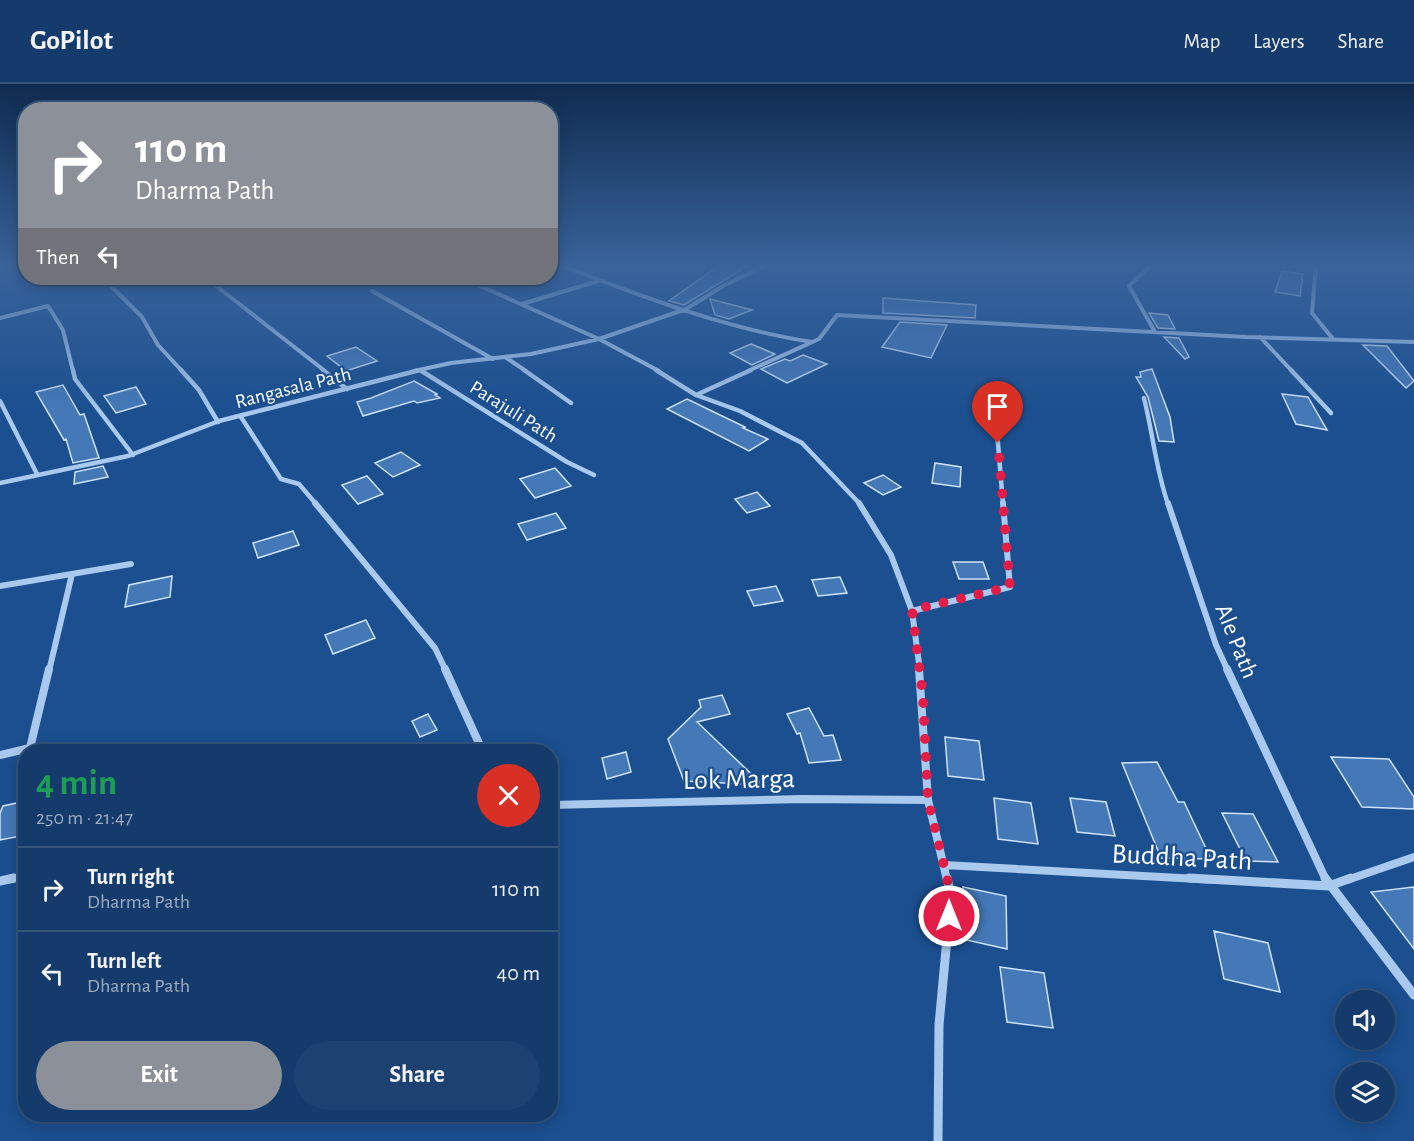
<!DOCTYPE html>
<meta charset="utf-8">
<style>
:root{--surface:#143b6b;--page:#1d4271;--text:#f1f3f6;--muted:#9dadc1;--line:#33557e;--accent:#8c9099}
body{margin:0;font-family:"Alegreya Sans",sans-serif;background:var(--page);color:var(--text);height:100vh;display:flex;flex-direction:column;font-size:22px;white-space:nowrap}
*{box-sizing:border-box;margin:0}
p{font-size:20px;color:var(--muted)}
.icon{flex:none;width:33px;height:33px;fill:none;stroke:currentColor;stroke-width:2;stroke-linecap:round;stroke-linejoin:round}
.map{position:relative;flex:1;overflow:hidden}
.side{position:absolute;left:18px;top:660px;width:540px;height:378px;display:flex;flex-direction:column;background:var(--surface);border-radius:24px;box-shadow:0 3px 15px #0003,0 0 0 2px var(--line)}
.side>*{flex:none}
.hud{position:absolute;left:18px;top:18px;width:540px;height:183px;border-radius:24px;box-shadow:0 3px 15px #0003,0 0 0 2px var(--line);background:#8c9099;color:#fff;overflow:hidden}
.controls{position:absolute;left:1335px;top:906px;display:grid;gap:12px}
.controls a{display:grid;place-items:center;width:60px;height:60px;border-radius:50%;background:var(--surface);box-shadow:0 3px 15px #0003,0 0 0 2px var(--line);font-size:30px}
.pin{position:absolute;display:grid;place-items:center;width:51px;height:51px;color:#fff;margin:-62px -26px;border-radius:50% 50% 50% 0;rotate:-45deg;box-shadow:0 0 6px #0007}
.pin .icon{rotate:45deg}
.me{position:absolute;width:66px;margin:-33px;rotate:0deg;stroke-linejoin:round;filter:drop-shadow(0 0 4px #0008)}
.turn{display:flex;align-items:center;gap:21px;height:126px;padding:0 18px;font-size:27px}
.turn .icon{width:78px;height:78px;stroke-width:2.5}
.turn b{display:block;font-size:42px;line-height:51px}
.then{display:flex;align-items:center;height:57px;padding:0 18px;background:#0003;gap:12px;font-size:22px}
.round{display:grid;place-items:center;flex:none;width:63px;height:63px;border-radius:32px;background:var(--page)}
.head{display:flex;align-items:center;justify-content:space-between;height:102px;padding:0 18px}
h1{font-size:36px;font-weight:600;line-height:45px;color:#1e9e55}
.action{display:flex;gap:12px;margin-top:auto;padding:12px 18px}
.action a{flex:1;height:69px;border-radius:36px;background:var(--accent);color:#fff;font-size:24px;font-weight:600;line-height:69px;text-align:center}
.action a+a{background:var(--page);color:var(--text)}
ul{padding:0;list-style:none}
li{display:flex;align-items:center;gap:18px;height:84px;padding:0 18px;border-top:2px solid var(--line)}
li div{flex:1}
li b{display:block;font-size:22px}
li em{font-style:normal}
header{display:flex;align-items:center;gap:36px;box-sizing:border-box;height:84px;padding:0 30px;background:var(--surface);border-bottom:2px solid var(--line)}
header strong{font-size:28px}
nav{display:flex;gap:33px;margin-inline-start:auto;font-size:21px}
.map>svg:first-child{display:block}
.building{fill:#4478b7;stroke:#cfe3fa;stroke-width:1.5}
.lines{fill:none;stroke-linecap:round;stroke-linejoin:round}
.minor-far4{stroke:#a9c9ee;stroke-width:4}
.minor-far3{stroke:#a9c9ee;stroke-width:4.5}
.minor-far2{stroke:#a9c9ee;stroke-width:6}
.minor-far1{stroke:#a9c9ee;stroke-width:8}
.minor{stroke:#a9c9ee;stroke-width:9}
.route{stroke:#e11d48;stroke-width:10;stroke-dasharray:0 18}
.labels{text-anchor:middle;stroke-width:4.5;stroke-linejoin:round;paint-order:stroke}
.far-street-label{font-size:20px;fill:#fff;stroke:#1b4f8f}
.street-label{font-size:24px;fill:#fff;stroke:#1b4f8f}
.near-street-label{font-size:28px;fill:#fff;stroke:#1b4f8f}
</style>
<header>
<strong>GoPilot</strong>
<nav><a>Map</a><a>Layers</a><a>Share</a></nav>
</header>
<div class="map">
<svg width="1414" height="1057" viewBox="0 0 1414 1057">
<rect width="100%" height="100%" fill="#1b4f8f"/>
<!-- building -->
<path class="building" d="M720,181H749L684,221L669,217Z
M1282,187L1303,190L1300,212L1275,208Z
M883,214L976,221L975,234L883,229Z
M710,215L752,226L729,235L715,231Z
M1149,229L1168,231L1175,245L1158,244Z
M900,238L947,241L931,274L882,263Z
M1164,253L1179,254L1189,273L1185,275Z
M751,260L775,270L752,281L730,269Z
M1363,261L1387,262L1414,297L1406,304Z
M356,263L377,277L346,287L327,272Z
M803,271L827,280L787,299L761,285L785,275L790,277Z
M1152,285L1170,333L1174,358L1159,357L1148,313L1136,293H1141L1140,288Z
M414,297L437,310L435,311L440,314L417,319L414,317L363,332L357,318L371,314Z
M63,301L80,331L84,330L99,374L73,379L66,355L64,356L36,308Z
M136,303L146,320L116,329L104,312Z
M1282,310L1308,313L1327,346L1296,340Z
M687,315L745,343L743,344L768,355L749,367L667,325Z
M401,368L420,381L393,393L375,379Z
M935,379L961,383L960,403L932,399Z
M103,382L108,393L74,400L75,388Z
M555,384L571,402L535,414L520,395Z
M883,391L901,403L883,411L864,399Z
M367,392L383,410L358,420L342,401Z
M757,408L770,422L747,429L735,415Z
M556,429L566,444L527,456L518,440Z
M293,447L299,461L258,474L253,459Z
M953,478H983L989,495H959Z
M172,492L170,513L125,523L129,501Z
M840,493L847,509L818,512L812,496Z
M776,502L783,517L754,522L747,507Z
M366,536L375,554L333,570L325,551Z
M722,611L730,630L697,638L763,701L684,697L668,655L701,623L699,616Z
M809,624L824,652L833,651L841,676L809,679L800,649L797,650L787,630Z
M428,630L437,646L420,653L412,637Z
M945,653L979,657L984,696L948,692Z
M626,668L631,688L607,695L602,674Z
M1331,673L1389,675L1414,713V725L1362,723Z
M1157,678L1178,718H1184L1211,775L1161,774L1122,679Z
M994,714L1031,719L1038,760L998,755Z
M1070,714L1106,718L1115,752L1077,748Z
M26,717V751L0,756V729L3,722Z
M1222,729L1253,730L1278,778L1246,777Z
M963,803L1006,812L1007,865L962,855Z
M1414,803V865L1371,808Z
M1214,847L1268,859L1280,908L1224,895Z
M1000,883L1044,889L1053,944L1007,938Z"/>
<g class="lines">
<!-- minor-far4 -->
<path class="minor-far4" d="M560,181C641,212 726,245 812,258
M1151,181L1129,202L1155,248
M1316,181L1312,229L1333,255
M97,194L111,202L142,233L158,261L182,287
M206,194L325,287
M469,197L599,255L659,287
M372,207L493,275
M522,220L598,197
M0,234L48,222L63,246L73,287
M1260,253L1292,287
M505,273L526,287
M420,286L422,287
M414,287L451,279L531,270L599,255L686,225L723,202L766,181
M748,287L819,255L837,231L1246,253L1414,258"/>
<!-- minor-far3 -->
<path class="minor-far3" d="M73,286L75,295L133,371
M181,286L199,306L218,338
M323,286L347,305
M420,286L567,378L594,391
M524,286L571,319
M656,286L696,311L740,327L802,359L860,420
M1291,286L1331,329
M696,311L751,286
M1144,314C1153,350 1156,386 1168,420
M0,317L37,390
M241,333L281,395L299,400L316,420
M996,335L1003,420
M0,399L128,372L219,337L420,286"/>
<!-- minor-far2 -->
<path class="minor-far2" d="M315,419L435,564L446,587
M859,419L891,471L912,527L920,587
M1168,419L1216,561L1228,587
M0,502L131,480
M912,527L1010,503L1003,419
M49,587L72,490"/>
<!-- minor-far1 -->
<path class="minor-far1" d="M445,585L483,668
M919,585L928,716L947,796
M1227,585L1326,796
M0,671L30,664L49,585
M550,721L802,715L928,716
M944,781L1216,796
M6,796L26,792
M1347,796L1414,773"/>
<!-- minor -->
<path class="minor" d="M1189,794L1329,802L1351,794
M1325,794L1414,911
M0,797L14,794
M938,1057L939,941L951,811L947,794"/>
</g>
<!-- sky -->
<linearGradient id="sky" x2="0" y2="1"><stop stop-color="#0f2b4f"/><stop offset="0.55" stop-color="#39639b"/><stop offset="1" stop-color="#39639b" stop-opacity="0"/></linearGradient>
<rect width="1414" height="329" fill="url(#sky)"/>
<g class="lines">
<!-- route -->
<path class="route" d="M949,832L951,811L928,716L923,613L912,526L1010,503L998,359"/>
</g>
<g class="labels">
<!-- far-street labels -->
<g class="far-street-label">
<text transform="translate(293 303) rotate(-14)" y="7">Rangasala Path</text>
<text transform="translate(514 327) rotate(32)" y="7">Parajuli Path</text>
</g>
<!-- street labels -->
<g class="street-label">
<text transform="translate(1237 557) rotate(68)" y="8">Ale Path</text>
</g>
<!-- near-street labels -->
<g class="near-street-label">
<text transform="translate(739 694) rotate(-1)" y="10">Lok Marga</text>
<text transform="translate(1182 772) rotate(3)" y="10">Buddha Path</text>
</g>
</g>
</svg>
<div class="controls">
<a><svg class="icon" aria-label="sound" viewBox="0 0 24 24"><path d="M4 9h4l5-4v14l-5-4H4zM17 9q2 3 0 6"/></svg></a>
<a><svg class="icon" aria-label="layers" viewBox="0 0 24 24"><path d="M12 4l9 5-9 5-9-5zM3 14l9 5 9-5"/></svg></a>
</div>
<div class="pin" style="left:998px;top:359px;background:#d93025"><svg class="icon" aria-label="arrive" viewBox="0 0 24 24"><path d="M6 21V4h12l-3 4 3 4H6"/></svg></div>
<svg class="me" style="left:949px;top:832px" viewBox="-20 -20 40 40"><circle r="17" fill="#e11d48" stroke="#fff" stroke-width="3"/><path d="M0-11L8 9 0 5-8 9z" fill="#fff"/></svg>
<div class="hud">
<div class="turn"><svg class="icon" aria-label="right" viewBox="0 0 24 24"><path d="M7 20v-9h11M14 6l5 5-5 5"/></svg><div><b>110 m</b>Dharma Path</div></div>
<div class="then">Then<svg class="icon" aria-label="left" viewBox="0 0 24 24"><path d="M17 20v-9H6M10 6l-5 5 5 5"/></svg></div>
</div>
<section class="side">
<div class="head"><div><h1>4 min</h1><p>250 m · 21:47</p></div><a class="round" style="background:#d93025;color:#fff"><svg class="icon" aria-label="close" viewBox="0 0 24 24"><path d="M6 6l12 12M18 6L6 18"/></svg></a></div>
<ul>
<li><svg class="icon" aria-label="right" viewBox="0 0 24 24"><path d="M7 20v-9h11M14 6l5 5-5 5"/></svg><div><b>Turn right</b><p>Dharma Path</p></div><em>110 m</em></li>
<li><svg class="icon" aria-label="left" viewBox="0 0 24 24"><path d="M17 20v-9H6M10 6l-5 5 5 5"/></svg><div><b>Turn left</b><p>Dharma Path</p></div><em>40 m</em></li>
</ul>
<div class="action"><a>Exit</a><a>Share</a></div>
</section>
</div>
